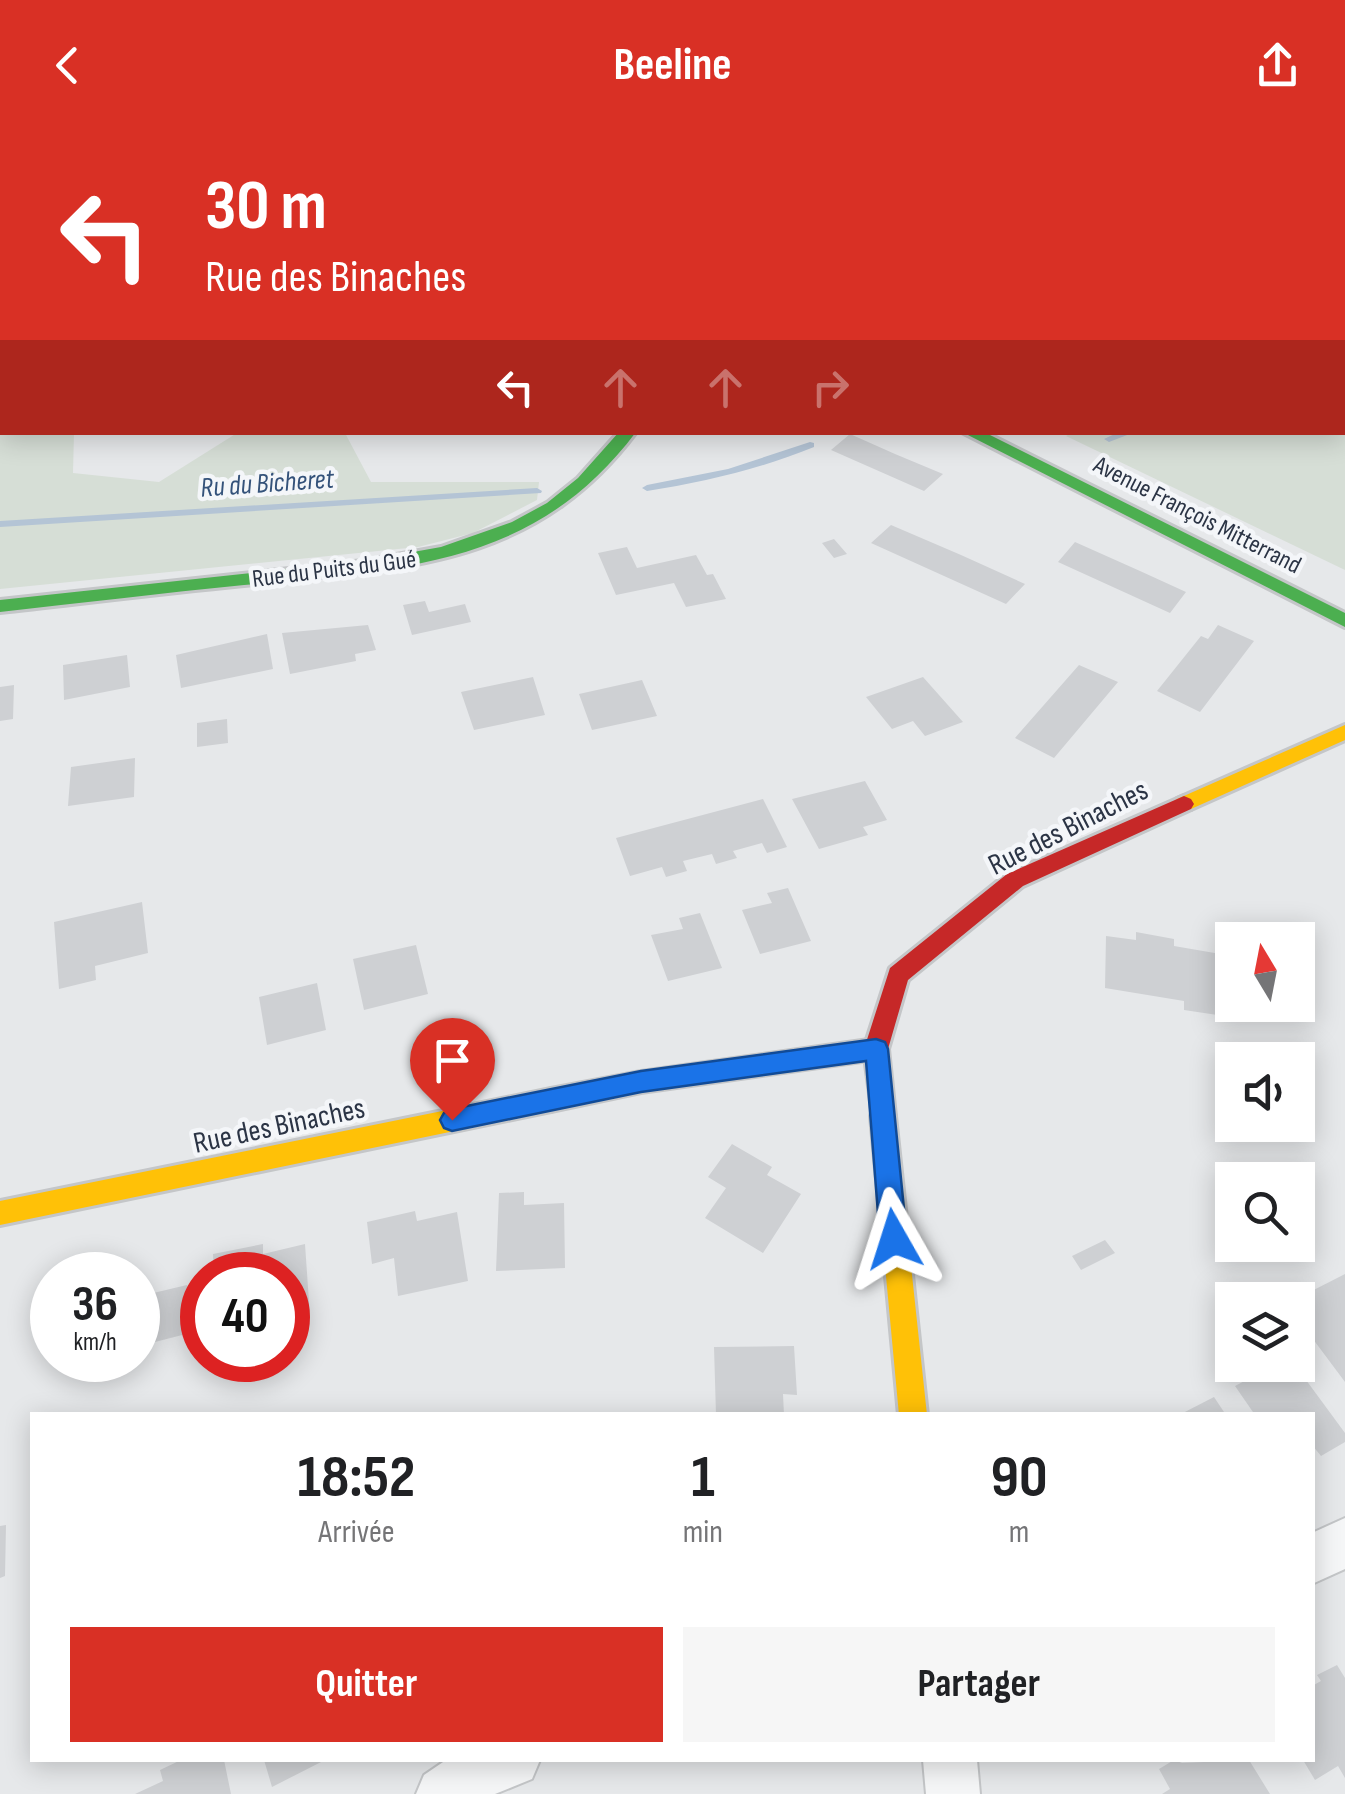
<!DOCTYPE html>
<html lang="fr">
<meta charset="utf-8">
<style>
:root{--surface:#fff;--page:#f6f6f6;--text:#202124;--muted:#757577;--accent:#d93025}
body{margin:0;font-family:"Sofia Sans Condensed",sans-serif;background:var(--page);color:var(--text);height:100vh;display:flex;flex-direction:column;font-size:38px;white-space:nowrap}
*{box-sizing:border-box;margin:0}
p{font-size:32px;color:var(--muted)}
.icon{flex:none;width:55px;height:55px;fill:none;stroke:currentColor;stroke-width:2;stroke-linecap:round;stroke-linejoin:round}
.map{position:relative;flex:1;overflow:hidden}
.drawer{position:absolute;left:30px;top:1282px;width:1285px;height:350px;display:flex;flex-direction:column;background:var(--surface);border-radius:0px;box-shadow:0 5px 25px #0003}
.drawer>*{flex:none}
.guide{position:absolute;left:0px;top:0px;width:1345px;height:305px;box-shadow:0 5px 25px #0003;background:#d93025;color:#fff;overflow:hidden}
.needle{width:65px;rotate:350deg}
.buttons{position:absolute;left:1215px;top:792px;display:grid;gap:20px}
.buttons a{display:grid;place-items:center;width:100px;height:100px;border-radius:0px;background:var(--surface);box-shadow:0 5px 25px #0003;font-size:50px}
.speed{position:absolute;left:30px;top:1122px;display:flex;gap:20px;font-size:50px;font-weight:700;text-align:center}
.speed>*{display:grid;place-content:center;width:130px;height:130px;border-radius:50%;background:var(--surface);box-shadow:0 5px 25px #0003;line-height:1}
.speed small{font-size:25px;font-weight:400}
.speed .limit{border:15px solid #d22;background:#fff;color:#111}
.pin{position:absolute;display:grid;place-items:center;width:85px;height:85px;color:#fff;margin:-102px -42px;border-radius:50% 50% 50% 0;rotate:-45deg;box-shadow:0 0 10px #0007}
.pin .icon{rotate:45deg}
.me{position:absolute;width:110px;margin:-55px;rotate:354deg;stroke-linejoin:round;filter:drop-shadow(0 0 8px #0008)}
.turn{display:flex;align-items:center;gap:35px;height:210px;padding:0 40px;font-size:45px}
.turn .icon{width:130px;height:130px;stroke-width:2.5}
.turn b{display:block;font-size:70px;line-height:85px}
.lanes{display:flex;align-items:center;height:95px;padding:0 40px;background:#0003;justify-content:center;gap:50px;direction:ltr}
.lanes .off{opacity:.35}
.eta{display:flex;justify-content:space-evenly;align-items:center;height:170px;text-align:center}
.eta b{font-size:60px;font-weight:700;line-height:70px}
.primary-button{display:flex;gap:20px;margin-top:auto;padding:20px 40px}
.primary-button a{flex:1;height:115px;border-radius:0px;background:var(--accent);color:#fff;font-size:40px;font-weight:700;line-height:115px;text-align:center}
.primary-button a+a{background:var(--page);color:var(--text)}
header{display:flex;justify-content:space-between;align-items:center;height:130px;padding:0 40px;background:var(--accent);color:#fff;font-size:45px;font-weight:700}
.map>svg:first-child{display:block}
.green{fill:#d6ded6}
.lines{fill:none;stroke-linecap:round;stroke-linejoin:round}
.stream{fill:#b4c4d5;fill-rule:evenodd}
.building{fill:#ced0d3}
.lane-casing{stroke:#c4c6c8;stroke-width:25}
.street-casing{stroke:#c4c6c8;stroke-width:4}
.fast-casing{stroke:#c4c6c8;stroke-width:6}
.slow-casing{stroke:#c4c6c8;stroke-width:6}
.jam-casing{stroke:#c4c6c8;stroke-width:6}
.lane{stroke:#f5f6f7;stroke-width:20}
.street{fill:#f5f6f7;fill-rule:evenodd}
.fast{fill:#4caf50;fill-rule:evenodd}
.slow{fill:#ffc107;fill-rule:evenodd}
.jam{fill:#c62828;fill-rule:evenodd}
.route{fill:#1a73e8;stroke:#114b97;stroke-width:2.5}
.labels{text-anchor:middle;stroke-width:9;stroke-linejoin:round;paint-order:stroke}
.far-street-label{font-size:25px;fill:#2b3445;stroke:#f4f6f9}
.far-water-label{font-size:28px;font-style:italic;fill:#34527a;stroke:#f4f6f9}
.street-label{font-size:30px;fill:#2b3445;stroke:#f4f6f9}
</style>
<header><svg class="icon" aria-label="back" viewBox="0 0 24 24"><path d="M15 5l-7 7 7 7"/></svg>Beeline<svg class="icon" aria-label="share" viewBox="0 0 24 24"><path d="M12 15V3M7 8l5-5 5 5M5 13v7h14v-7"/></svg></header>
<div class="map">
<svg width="1345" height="1664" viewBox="0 0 1345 1664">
<rect width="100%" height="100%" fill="#e6e8ea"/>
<!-- green -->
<path class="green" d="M1345,64V440L1066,306L1073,302H1342Z
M0,166L2,302L74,303L73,343L159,352L237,303H345L371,352H539L537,370L473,403L418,417L0,459Z"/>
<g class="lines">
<!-- stream -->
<path class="stream" d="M1345,177V183L1342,184V178Z
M1119,302H1135L1109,312L1104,309Z
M810,312L814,313V317C760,339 704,352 647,361L642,358L647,355L728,339Z
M537,358L542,361L541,363L0,397V391Z"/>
</g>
<!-- building -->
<path class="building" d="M850,304L895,324L943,344L924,361L831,320Z
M891,395L961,425L1025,454L1006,474L871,413Z
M834,409L847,424L834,428L822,413Z
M1075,412L1140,441L1186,462L1170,483L1058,432Z
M627,417L637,438L696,425L707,445L713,444L726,469L686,477L674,453L616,465L598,423Z
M425,471L429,482L465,474L471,492L412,505L403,475Z
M368,495L376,520L355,524L356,531L290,544L282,503Z
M1218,495L1254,511L1200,582L1157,561L1201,506L1208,509Z
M267,504L273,539L181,558L176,525Z
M127,525L130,557L64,570L63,535Z
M1079,535L1118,552L1054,628L1015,608Z
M533,547L545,585L474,600L461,562Z
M923,547L963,592L925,606L913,591L892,599L866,567Z
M642,550L657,586L592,600L579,564Z
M14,555L13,589L0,591V557Z
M227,589L228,613L197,617V593Z
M135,628L134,667L68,676L71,637Z
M865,651L887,690L863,697L868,705L819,719L792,669Z
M763,669L787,717L767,723L762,713L733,721L737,728L716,734L712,724L683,731L687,741L666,747L662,737L630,746L616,708Z
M788,758L811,811L760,824L742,780L772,773L767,763Z
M142,772L148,823L95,836L96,850L59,859L54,792Z
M700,783L722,838L668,851L651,805L683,799L679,788Z
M1136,802L1174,809V816L1232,826V875H1261V883L1224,877V886L1184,880V871L1105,858L1106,806L1136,810Z
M416,815L428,864L364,880L353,829Z
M317,853L326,900L267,915L259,867Z
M732,1014L772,1037L767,1045L801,1064L763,1123L705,1088L726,1058L708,1047Z
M524,1062V1075L564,1073L565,1138L496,1141L499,1063Z
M415,1081L417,1091L457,1082L468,1151L398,1166L394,1128L372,1134L367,1092Z
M1105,1110L1115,1123L1081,1140L1072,1126Z
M263,1114V1124L305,1114L310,1186L288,1191V1145H214L213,1124Z
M1345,1144V1252L1298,1189V1168Z
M148,1150L149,1164L187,1155L190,1203L151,1213V1217L138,1221V1153Z
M794,1216L797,1265L783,1264L784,1285H716L714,1217Z
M1275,1235H1295L1345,1303V1312L1321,1326L1312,1315V1285H1255L1235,1256Z
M1214,1267L1226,1285H1179Z
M6,1395L5,1446L0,1448V1396Z
M1337,1535L1345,1548V1648L1338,1636L1315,1650L1303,1630H1312V1556L1321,1551L1317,1545Z
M181,1630H224L231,1664H135L163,1651L160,1640Z
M264,1630H325L272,1657Z
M1174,1630L1182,1633L1249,1630L1270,1664H1162L1170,1659L1159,1639Z"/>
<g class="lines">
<!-- lane casing -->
<g class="lane-casing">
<path id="lane" d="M676,2L679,0
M916,2L919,0"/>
</g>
<!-- street casing -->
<g class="street-casing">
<path id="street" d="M863,0H891L893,2H865Z
M0,60H2V74H0Z
M1345,1388V1439L1312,1454V1403Z
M446,1630H540L532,1649L495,1664H416L424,1645Z
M923,1630H977L980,1664H926Z"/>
</g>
<!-- fast casing -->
<g class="fast-casing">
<path id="fast" d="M619,302H636C533,439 400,438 244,455C163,463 81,473 0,482V470L363,431L441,417L512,392L547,373L578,348Z
M962,302H984L1345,483V497Z
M876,909L884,912L888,919L884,926L876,929L641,962L551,981L542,977L539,970L542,963L551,959L641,942Z"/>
</g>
<!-- slow casing -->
<g class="slow-casing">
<path id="slow" d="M1345,595V610L1191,679H1177L1174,674L1177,669Z
M551,959L560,963L563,970L560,977L551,981L0,1095V1071Z
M883,975L892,978L895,986L927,1285H899L871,986L874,978Z"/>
</g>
<!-- jam casing -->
<g class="jam-casing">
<path id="jam" d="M1184,666L1191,669L1194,674L1191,679L1023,756L908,850L888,919L895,986L892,994L883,997L874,994L864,919L890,838L1007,744Z"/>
</g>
<!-- lane -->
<use href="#lane" class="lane"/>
<!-- street -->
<use href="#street" class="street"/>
<!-- fast -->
<use href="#fast" class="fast"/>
<!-- slow -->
<use href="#slow" class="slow"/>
<!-- jam -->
<use href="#jam" class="jam"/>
</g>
<!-- route -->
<path class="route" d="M876,909L885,912L888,919L907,1109L903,1118L894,1121L884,1118L880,1109L866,931L641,962L452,1001L444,998L440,990L444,983L452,979L641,941Z"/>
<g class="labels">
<!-- far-street labels -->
<g class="far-street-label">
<text transform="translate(1198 384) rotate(27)" y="9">Avenue François Mitterrand</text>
<text transform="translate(334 438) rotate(-7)" y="9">Rue du Puits du Gué</text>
</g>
<!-- far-water labels -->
<g class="far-water-label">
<text transform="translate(267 352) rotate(-4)" y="10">Ru du Bicheret</text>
</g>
<!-- street labels -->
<g class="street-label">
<text transform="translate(1068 697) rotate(-27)" y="10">Rue des Binaches</text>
<text transform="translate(279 995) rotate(-12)" y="10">Rue des Binaches</text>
</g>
</g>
</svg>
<div class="buttons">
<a><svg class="needle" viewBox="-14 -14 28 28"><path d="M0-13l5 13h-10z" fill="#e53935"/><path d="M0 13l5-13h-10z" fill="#757577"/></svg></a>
<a><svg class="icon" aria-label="sound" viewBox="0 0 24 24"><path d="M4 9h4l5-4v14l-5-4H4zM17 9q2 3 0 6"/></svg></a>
<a><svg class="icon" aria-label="search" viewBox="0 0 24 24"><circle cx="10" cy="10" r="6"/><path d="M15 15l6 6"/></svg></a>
<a><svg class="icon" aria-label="layers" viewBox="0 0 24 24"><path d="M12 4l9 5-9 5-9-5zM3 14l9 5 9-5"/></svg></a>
</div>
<div class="speed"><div>36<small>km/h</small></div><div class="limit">40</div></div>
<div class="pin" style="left:452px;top:990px;background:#d93025"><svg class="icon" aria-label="arrive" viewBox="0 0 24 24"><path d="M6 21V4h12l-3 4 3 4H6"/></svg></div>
<svg class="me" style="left:894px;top:1109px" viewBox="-20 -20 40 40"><path d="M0-17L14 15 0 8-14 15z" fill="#1a73e8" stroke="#fff" stroke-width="4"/></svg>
<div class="guide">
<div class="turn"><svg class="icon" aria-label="left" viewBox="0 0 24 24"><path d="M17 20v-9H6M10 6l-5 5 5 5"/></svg><div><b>30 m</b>Rue des Binaches</div></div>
<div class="lanes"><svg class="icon" aria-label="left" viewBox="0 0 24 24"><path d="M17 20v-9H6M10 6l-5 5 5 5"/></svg><svg class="icon off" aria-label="ahead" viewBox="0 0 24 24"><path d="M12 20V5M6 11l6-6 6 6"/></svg><svg class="icon off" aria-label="ahead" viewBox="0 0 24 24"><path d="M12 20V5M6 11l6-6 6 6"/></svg><svg class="icon off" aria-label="right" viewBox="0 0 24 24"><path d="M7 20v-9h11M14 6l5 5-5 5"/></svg></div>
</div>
<section class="drawer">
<div class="eta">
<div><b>18:52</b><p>Arrivée</p></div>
<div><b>1</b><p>min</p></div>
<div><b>90</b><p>m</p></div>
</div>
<div class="primary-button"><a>Quitter</a><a>Partager</a></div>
</section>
</div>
